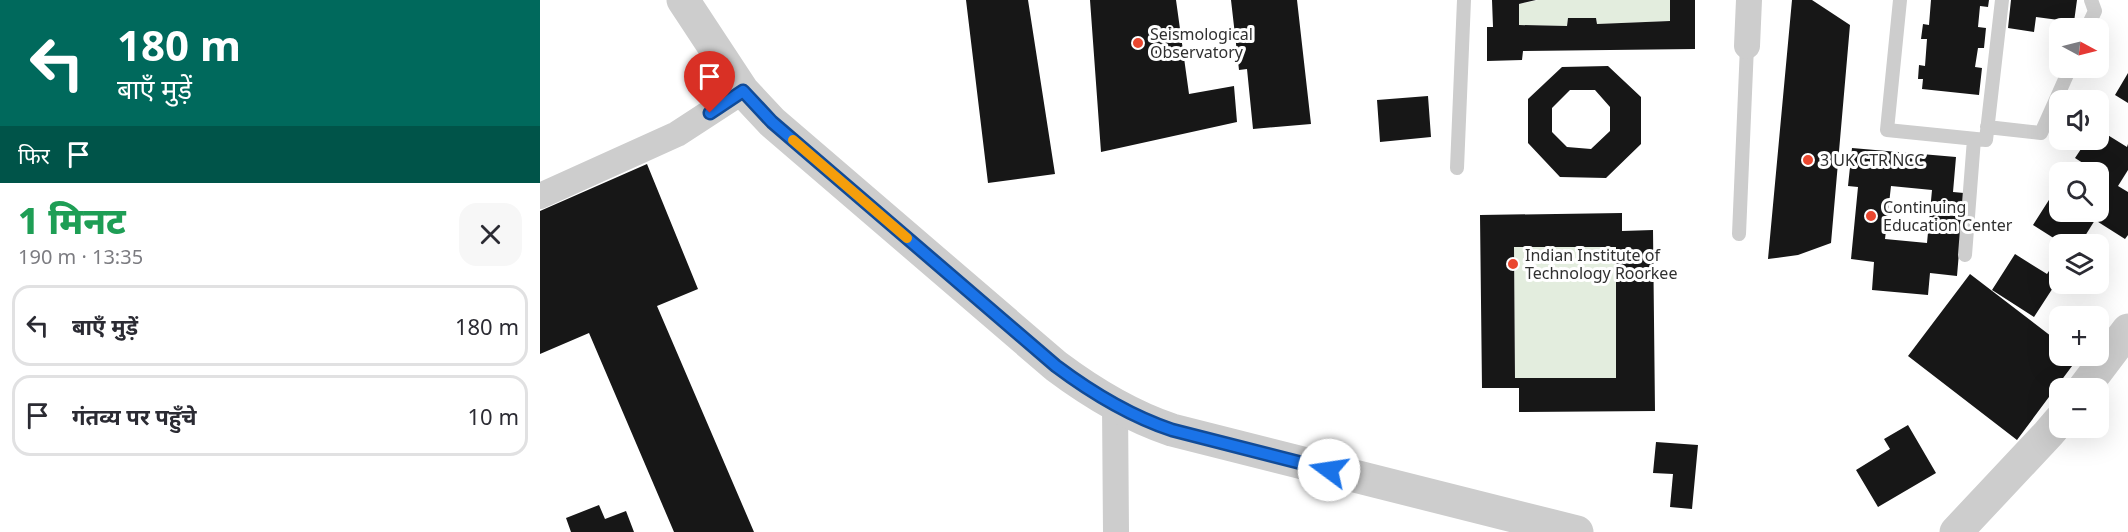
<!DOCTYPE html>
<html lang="hi">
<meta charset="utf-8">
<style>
:root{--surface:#fff;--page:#f7f7f7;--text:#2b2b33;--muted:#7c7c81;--line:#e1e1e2}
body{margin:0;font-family:"Noto Sans","Noto Sans Devanagari",sans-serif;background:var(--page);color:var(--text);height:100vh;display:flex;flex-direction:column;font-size:22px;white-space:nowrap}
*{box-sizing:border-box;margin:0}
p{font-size:20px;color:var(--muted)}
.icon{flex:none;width:33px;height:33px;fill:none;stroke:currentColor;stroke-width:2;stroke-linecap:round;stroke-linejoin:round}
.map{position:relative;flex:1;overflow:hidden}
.drawer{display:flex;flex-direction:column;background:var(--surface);width:540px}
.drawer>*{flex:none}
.top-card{background:#00695c;color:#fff;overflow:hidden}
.needle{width:39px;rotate:97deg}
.tools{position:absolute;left:1509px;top:18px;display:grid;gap:12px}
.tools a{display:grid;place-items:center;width:60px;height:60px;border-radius:12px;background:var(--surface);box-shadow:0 6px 24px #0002;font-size:30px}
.pin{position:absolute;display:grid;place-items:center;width:51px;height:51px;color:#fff;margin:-62px -26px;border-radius:50% 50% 50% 0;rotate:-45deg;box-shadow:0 0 6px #0007}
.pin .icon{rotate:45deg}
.me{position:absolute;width:66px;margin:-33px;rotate:284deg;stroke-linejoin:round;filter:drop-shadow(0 0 4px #0008)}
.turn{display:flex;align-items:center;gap:21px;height:126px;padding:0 18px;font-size:27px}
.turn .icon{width:78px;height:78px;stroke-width:2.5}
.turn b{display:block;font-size:42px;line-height:51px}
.then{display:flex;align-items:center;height:57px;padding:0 18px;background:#0003;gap:12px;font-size:22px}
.round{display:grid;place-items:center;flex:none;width:63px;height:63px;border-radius:18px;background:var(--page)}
.summary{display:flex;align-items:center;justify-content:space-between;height:102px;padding:0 18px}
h1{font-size:36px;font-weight:800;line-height:45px;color:#1e9e55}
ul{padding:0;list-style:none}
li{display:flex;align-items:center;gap:18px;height:81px;margin:0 12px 9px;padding:0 6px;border:3px solid var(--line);border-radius:18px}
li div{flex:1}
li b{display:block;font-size:22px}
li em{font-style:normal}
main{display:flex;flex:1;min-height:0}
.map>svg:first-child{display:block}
.green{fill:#e3edde}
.building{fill:#171717;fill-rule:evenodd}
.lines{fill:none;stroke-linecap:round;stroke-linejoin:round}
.service{stroke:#cdcdcd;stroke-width:14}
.minor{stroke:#cdcdcd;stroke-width:26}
.tertiary{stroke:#cdcdcd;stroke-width:33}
.route-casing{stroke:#114b97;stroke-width:15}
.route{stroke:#1a73e8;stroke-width:10}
.slow{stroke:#f59e0b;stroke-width:10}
.poi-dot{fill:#ea472f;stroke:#fff;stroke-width:2}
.labels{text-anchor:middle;stroke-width:6;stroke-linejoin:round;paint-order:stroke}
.poi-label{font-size:16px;fill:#303030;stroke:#fff;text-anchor:start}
</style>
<main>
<section class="drawer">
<div class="top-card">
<div class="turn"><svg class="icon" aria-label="left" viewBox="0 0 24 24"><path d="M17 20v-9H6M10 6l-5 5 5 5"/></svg><div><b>180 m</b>बाएँ मुड़ें</div></div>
<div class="then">फिर<svg class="icon" aria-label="arrive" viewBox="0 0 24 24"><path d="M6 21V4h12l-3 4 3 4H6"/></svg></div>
</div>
<div class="summary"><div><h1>1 मिनट</h1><p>190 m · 13:35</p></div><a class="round"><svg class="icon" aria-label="close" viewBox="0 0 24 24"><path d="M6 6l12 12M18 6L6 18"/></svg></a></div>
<ul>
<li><svg class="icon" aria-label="left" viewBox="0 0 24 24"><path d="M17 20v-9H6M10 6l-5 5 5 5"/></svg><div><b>बाएँ मुड़ें</b></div><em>180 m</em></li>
<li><svg class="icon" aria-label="arrive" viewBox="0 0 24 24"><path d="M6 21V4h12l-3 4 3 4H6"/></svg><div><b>गंतव्य पर पहुँचे</b></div><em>10 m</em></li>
</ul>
</section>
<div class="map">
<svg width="1588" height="532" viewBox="0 0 1588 532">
<rect width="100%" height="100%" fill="#fff"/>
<!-- green -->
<path class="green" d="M998,0H1130V21L1057,24L1056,18H1028L1027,26L979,25V4Z
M974,247H1076V378H975Z"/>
<!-- building -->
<path class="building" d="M426,0H488L515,174L448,183Z
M550,0H636L649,94L694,86L697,122L561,152Z
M691,0H757L771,124L713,129L707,69L699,70Z
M952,0H996L979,4V25L1027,26L1028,18H1056L1057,24L1130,21V0H1155V49L983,51L982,60L947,61V27H953Z
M1252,0H1272L1310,25L1291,243L1258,255L1228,259Z
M1391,0H1449L1448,7L1440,6L1438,27L1446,28L1444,48H1438L1435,67L1442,68L1439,95L1382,89L1383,79H1378L1379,65L1385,66L1387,39H1381L1383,24L1389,25Z
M1471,0H1537L1534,22L1496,17L1494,32L1468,28Z
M1068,66L1101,97V144L1066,178L1020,177L988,143V99L1022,67ZM1030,90H1055L1070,107V131L1051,149L1027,147L1012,132V108Z
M1588,73V103L1575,95Z
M888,96L891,137L840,142L837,100Z
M1558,129L1587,147L1588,144V170L1578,186L1588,192V235L1585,239L1555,220L1540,244H1523L1493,225L1514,192L1520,196V212H1558V194L1568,179L1535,158L1547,140H1558Z
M1312,148L1416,157L1413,192L1424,193L1417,276L1390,273L1388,295L1332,290L1334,262L1311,259L1318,187L1308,186ZM1351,186L1392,190L1387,243L1345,239Z
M107,164L158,289L117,306L214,532H134L49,333L0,354V211Z
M1082,213V231L1113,230L1115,411L979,412V388H942L940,215ZM974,247H1076V378H975Z
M1475,254L1507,274L1520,254V277L1494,317L1452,290Z
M1430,274L1520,343V356H1536L1538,358L1477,440L1368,356Z
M1368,425L1396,473L1338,507L1316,470L1350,449L1344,439Z
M1116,442L1158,445L1152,509L1130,507L1133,474L1113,473Z
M59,505L65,519L86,511L94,532H31L26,518Z"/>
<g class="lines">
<!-- service -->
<path class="service" d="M1360,0L1347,130L1446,140L1462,0
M1547,28L1555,11L1551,0
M1447,127L1501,133L1530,68
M917,168L924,0
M1199,234L1207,46
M1425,255L1434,139"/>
<!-- minor -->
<path class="minor" d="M1207,46L1209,0
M0,196L137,134L203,91
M575,405L576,532"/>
<!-- tertiary -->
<path class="tertiary" d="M143,0L203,91L232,122L516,366C552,393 590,416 632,430L1037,532
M1544,388L1588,330
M1416,532L1508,434L1520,420"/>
</g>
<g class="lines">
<!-- route casing -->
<g class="route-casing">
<path id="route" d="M170,113L203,91L232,122L516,366C552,393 590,416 632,430L789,470"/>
</g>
<!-- route -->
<use href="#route" class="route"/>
<!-- slow -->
<path class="slow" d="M253,140L367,238"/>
</g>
<!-- markers -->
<g class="poi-dot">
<circle cx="598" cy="43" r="6"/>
<circle cx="1268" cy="160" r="6"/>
<circle cx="1331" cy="216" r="6"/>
<circle cx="973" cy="264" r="6"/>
</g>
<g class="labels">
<!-- poi labels -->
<g class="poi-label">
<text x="610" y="40">Seismological<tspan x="610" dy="18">Observatory</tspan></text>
<text x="1280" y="166">3 UK CTR NCC</text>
<text x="1343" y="213">Continuing<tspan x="1343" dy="18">Education Center</tspan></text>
<text x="985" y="261">Indian Institute of<tspan x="985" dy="18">Technology Roorkee</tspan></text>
</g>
</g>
</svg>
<div class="tools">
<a><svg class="needle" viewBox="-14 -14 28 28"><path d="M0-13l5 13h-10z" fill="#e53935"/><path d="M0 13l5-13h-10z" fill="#7c7c81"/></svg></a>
<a><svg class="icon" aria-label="sound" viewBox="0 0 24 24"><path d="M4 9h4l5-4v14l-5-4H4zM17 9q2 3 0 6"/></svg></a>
<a><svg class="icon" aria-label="search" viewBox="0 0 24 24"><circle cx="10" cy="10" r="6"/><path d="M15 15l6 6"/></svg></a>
<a><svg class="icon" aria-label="layers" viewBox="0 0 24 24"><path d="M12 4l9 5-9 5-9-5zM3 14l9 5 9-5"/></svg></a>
<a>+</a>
<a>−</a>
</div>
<div class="pin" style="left:170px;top:113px;background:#d93025"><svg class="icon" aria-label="arrive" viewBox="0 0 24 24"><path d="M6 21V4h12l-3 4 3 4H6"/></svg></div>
<svg class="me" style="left:789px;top:470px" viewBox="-20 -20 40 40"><circle r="19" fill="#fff"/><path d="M0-13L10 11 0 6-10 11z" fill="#1a73e8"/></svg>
</div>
</main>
